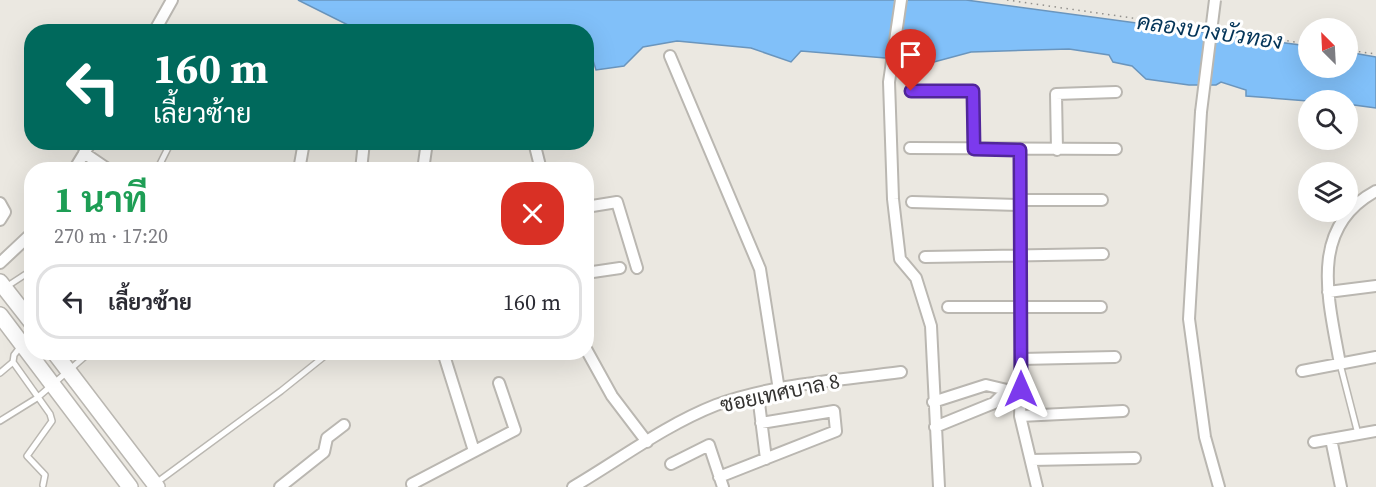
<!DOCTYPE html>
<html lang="th">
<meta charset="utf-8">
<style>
:root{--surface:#fff;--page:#f2f2f3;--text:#2b2b33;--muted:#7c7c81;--line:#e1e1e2}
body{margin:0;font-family:"Source Serif 4",Sarabun,serif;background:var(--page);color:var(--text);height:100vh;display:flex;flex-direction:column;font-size:22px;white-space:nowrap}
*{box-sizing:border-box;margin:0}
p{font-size:20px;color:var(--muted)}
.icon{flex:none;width:33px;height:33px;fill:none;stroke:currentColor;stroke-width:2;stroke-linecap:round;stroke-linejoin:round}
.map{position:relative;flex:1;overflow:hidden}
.sheet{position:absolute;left:24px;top:162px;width:570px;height:198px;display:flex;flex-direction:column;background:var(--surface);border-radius:24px;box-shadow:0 6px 24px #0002}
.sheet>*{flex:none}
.banner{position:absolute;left:24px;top:24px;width:570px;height:126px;border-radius:24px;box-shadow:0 6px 24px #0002;background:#00695c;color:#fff;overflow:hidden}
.needle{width:39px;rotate:336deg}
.tools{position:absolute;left:1298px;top:18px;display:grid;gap:12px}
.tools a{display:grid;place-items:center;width:60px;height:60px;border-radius:50%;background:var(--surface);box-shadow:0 6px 24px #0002;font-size:30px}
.pin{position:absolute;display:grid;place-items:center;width:51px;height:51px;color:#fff;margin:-62px -26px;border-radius:50% 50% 50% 0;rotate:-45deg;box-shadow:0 0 6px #0007}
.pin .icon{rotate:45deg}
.me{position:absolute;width:66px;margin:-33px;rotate:0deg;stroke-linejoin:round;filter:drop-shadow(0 0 4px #0008)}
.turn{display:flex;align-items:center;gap:21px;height:126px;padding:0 30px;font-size:27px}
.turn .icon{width:78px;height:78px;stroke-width:2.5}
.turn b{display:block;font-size:42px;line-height:51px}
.round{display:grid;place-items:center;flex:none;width:63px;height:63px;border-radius:24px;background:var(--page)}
.summary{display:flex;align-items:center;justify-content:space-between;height:102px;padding:0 30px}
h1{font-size:36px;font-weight:700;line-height:45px;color:#1e9e55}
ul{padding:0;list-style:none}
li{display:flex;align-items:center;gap:18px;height:75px;margin:0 12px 9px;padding:0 18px;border:3px solid var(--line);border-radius:24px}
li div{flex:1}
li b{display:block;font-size:22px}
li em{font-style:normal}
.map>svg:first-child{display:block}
.water{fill:#81c0f9;stroke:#6a95bd;stroke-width:1.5}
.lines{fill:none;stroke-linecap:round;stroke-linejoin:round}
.service-casing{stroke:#bab7b1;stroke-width:8}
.minor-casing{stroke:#bab7b1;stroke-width:14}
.secondary-casing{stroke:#bab7b1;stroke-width:18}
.path{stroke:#92908c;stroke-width:1.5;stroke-dasharray:1.5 4.5;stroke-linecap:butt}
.service{stroke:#fff;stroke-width:5}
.minor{stroke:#fff;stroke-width:10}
.secondary{stroke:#fff;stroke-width:15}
.minor-bridge-casing{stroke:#bab7b1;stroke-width:14;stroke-linecap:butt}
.minor-bridge{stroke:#fff;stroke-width:10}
.route-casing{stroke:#51269a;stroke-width:15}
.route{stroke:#7c3aed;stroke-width:10}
.labels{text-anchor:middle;stroke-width:6;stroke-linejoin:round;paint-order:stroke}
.street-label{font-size:21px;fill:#333230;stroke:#fff}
.water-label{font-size:22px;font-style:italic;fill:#033458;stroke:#fff}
</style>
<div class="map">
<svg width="1376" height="487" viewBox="0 0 1376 487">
<rect width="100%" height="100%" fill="#ebe8e1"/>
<!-- water -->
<path class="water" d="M298,0H966L1308,46V68H1347V52L1376,57V108L1347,104V100L1308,101L1246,96V90L1221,82L1216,85H1189L1146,79L1132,66L1113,62L1109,55L1069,49L971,52L934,62L801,51L791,62L751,48L677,41L643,47L624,66L596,70L587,41L586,32L392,31L350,26Z"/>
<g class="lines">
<!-- service casing -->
<g class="service-casing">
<path id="service" d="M157,170L171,142
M6,287L32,270
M21,346L14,355L13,362L50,414L52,421L27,456L45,475L43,485
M1340,364L1358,434
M0,373L13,362
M0,421L37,398L90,352
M156,483L281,391L326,355L322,352"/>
</g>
<!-- minor casing -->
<g class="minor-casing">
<path id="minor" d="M901,0L889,82L893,199L900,259L916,278L931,326L939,487
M315,31L316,32
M154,32L172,0
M670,56L760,269L779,390
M911,91H973L974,149
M1201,112L1189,319L1205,437L1219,487
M534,142L541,170
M910,148L1116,149
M1057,150L1056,94L1116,92
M84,153L109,170
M74,170L91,142
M299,170L304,142
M361,170L364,142
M423,170L427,142
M1020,200H1102
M912,202L1020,205
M0,203L5,212L0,220
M586,207L617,202L637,268
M925,257L1103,254
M0,263L32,233
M586,273L620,268
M1328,292L1376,286
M948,307H1101
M586,349L612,396L647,442
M443,352L474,451
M1021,359L1115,357
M1340,364C1329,301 1307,228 1376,191
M1302,371L1376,357
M1021,389L1020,416L1037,487
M1006,390L1021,389L1020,150
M758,395L766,459
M933,402L986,385L1007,390L994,403L935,427
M1020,416L1123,411
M1331,439L1341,487
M1314,442L1376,431
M1031,460L1135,458
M671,464L709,445L723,487
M719,477L836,431L834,411L761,423
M280,487L324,452L327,438L344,425
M413,487L412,484L515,430L499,383
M573,487C619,460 665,425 716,405C772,384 842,380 901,372"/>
</g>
<!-- secondary casing -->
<g class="secondary-casing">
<path id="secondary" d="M0,282L32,323
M0,315L130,487
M54,352L157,487"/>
</g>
<!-- path -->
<path class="path" d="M1007,0L1202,28
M1222,31L1308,44
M1347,50L1376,54"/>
<!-- service -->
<use href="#service" class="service"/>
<!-- minor -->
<use href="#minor" class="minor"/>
<!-- secondary -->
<use href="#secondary" class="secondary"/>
<!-- minor-bridge casing -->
<g class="minor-bridge-casing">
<path id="minor-bridge" d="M1201,112L1215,0"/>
</g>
<!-- minor-bridge -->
<use href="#minor-bridge" class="minor-bridge"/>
</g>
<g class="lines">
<!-- route casing -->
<g class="route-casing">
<path id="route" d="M911,91H973L974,149L1020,150L1021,389"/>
</g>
<!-- route -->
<use href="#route" class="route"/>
</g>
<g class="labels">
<!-- street labels -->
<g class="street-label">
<text transform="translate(780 393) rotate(-12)" y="7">ซอยเทศบาล 8</text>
</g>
<!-- water labels -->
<g class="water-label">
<text transform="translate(1210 31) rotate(8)" y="8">คลองบางบัวทอง</text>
</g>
</g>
</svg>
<div class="tools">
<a><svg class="needle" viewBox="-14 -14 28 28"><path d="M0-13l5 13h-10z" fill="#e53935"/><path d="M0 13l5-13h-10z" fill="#7c7c81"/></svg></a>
<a><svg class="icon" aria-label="search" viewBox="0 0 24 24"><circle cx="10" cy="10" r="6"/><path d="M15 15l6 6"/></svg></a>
<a><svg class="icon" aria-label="layers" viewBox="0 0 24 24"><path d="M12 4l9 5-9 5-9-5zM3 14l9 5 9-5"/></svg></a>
</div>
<div class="pin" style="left:911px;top:91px;background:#d93025"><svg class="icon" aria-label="arrive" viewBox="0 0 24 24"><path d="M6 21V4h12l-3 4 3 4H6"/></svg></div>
<svg class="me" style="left:1021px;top:389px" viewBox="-20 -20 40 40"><path d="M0-17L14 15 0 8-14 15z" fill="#7c3aed" stroke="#fff" stroke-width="4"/></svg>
<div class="banner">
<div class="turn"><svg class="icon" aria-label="left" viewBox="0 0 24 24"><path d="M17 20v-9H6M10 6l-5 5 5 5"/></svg><div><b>160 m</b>เลี้ยวซ้าย</div></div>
</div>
<section class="sheet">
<div class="summary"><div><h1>1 นาที</h1><p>270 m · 17:20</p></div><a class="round" style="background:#d93025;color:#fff"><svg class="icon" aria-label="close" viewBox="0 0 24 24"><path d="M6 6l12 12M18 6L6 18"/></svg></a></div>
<ul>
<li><svg class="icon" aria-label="left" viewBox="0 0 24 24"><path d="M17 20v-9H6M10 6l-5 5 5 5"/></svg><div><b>เลี้ยวซ้าย</b></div><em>160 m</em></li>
</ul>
</section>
</div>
